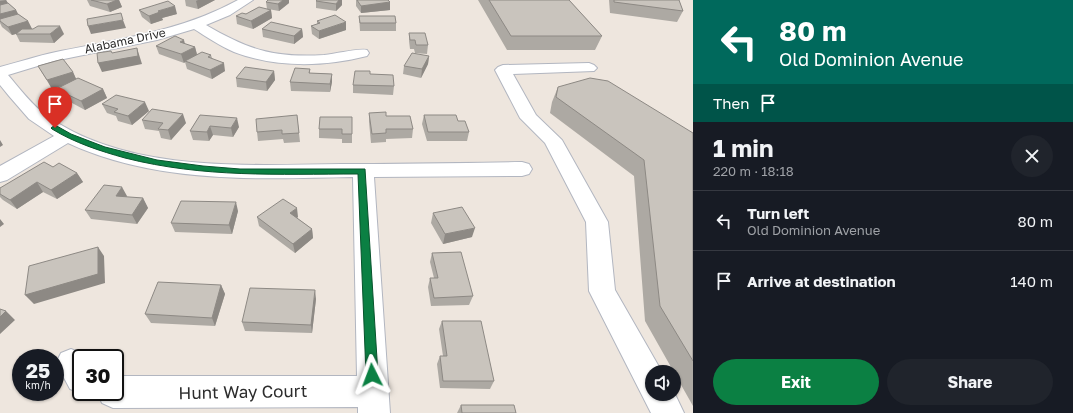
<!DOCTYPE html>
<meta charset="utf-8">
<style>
:root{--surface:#171b24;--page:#20242c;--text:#f1f3f6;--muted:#9ea1a6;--line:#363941;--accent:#0b8043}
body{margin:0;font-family:"Golos Text",sans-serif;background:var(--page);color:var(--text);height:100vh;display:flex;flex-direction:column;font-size:15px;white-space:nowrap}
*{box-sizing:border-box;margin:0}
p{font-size:13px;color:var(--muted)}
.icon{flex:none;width:22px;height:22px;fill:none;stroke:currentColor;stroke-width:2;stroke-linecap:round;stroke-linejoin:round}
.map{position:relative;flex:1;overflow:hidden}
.drawer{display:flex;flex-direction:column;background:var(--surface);width:380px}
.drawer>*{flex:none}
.hud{background:#00695c;color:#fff;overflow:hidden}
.controls{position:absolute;left:645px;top:365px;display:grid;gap:8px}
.controls a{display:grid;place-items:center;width:36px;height:36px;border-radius:50%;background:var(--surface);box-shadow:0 1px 3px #0004;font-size:20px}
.speed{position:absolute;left:12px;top:349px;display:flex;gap:8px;font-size:20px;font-weight:700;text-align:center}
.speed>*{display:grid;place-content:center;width:52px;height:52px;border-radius:50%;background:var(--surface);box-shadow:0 1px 3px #0004;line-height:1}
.speed small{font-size:10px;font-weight:400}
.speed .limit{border:2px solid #111;border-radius:6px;background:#fff;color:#111}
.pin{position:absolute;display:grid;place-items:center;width:34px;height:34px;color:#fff;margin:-41px -17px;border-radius:50% 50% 50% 0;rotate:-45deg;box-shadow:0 0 4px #0007}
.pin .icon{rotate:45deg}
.me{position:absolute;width:44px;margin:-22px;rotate:357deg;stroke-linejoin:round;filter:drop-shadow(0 0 3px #0008)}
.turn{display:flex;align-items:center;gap:14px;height:84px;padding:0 20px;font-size:18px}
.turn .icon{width:52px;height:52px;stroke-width:2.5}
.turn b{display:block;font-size:28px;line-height:34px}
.then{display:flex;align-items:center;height:38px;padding:0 20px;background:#0003;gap:8px;font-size:15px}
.round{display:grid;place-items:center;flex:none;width:42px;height:42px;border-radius:21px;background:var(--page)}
.overview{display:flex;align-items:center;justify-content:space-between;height:68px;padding:0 20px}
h1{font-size:24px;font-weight:700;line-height:30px}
.cta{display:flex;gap:8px;margin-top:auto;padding:8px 20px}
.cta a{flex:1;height:46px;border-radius:24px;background:var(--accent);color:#fff;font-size:16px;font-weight:700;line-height:46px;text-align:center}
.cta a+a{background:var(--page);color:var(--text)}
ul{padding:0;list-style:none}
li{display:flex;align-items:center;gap:12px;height:60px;padding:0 20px;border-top:1px solid var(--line)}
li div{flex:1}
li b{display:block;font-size:15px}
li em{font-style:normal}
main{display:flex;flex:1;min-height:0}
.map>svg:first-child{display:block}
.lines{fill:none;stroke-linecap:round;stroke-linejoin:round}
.minor-casing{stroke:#b2b6c0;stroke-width:2}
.minor{fill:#fff;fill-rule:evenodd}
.wall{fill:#ada9a3}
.shaded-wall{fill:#8d8984}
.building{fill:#c9c4bd;stroke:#8d8984}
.route{fill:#0b8043;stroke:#07532c}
.labels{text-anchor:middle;stroke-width:3;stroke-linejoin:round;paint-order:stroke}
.far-street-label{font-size:12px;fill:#2c2c2c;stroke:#fff}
.near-street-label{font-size:17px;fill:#2c2c2c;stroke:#fff}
</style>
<main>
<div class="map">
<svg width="693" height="413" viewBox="0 0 693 413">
<rect width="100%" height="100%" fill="#eee6de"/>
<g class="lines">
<!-- minor casing -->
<g class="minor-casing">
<path id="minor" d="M238,0H253L230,15L206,25C249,50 274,58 324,55C336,54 358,48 367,50L369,53L367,56C324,67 276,68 234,52C220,46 207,37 194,29L157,40L54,61L8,75C20,89 32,105 47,116C128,173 246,165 341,164C401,164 462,163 522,162L529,164L532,169L529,174L522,176L374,177L390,413H358V407L113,408L102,403L97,392H115V376H357L353,177C258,179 156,184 68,143L7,180L0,182V166L54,136L29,119L9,96L0,85V67C19,62 37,56 56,52C119,39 182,31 238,0Z
M589,63L594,65L597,68L594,71L513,74L536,115L562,140L608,222L615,290L662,372H652V394H674V392L684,413H651L589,291L586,222L545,143L520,118L495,70L498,67L503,65Z
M71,349L81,353L85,358H81V392H84L81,393L70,389L56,363L61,353Z"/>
</g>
<!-- minor -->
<use href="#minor" class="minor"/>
</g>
<!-- wall -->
<path class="wall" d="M0,0H6L8,3L16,10L18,14L28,21L32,29L64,34L54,43L20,42L16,34L12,35L2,27L0,23Z
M87,0H119L122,7L110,12L90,6Z
M185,0H215L198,9L186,6Z
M317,0H342V5L336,11L316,8V1Z
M356,0H388L390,2V10L361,13L356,6Z
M478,0H569L602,36L595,50H507Z
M609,0H679L683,11L677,22L610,13Z
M266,2L289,3L279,11L268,9L271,10L272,18L253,29L237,24L236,16L267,9Z
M139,10L177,14L162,18L163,20L151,24L142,17Z
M359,16L396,23V31H360Z
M317,21L346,30L319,39L312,34L311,26L317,24Z
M262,29H302L303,37L294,44L263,37Z
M409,33L428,45L427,54L415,53L414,49H410L409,41Z
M185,44L195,47L197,54L211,55L212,58L225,71L212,79L187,69L185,62L184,63L159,54L156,46Z
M429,56L428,64L421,78L403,74L404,66Z
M38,66L73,72L76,79L103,89L107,98L85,110L61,97L56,89L62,86L52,89Z
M310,69V73L332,74V82L330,92L291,91L290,82Z
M274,71L275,80L267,91L237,87L236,78Z
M370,74L394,86L393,95L353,93V85Z
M558,87L693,133V406L645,321L634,176L550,113L552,102Z
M102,104L149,111L132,125L118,121L116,116L107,113Z
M369,113L386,116L413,129L412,138L386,139V142L371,143L369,122Z
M200,115L239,127L233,137L213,135L209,141L193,140L190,131Z
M297,115L300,142L284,143L283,139L258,141L257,132Z
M424,115L458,121L469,132L467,141H427L422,124Z
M352,117V143H342V139L319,138V129Z
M142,120L186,123L171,140L161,138L159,131L145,129Z
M53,167L77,173L83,182L57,199L43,192L17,209L3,200L0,197V188Z
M127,196V197L143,198L148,208L137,224L91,219L85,210Z
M238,211L232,234L175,232L171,223Z
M433,213L472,237L443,244L431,223Z
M257,217H298L297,218L312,229L313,238L295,253L259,226Z
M432,253L473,296L469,305L431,306L428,287L430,278H434L430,262Z
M221,285L225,294L215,326L151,323L145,314Z
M316,299L312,333L245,331L242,322Z
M442,321L494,381L490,389L440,388L437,364L440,356H443L439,329Z
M461,405L516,413H457Z"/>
<!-- shaded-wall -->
<path class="shaded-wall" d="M6,0L10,7L0,10V1Z
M117,0H119L122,7L110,12L107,4Z
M198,0H215L198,9L196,1Z
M283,0H289V3L279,11L278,4Z
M339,0H342V5L336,11V4Z
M390,2V10L361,13V6Z
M175,6L177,14L162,18L163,20L151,24L149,16L158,11Z
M16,10L20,18L0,21V14Z
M271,10L272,18L253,29L251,21Z
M123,20L126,28L91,34L88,26Z
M28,21L32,29L12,35L8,27Z
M346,22V30L319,39V31Z
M60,26L64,34L54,43L50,34Z
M302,29L303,37L294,44V36Z
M184,40L186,48L180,42Z
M195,47L197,55L185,61V62L184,63L181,54Z
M137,48L142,64L102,72L98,63L112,53L111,51L115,59Z
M429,56L428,64L421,78L422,69Z
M224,63L225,71L212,79L210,70Z
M274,71L275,80L267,91L266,82Z
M73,72L77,81L52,89L47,80Z
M332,74V82L330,92V84Z
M103,89L107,98L85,110L81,101Z
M145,102L149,111L132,125L128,116Z
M183,114L186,123L171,140L168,130Z
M237,118L239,127L233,137L231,128Z
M210,126L213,135L209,141L207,132Z
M0,140L3,145L0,147Z
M77,173L83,182L57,199L51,190Z
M37,182L43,192L17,209L10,200Z
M122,187L127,196L121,205L116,196Z
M143,198L148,208L137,224L132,215Z
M236,202L238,211L232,234L229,225Z
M297,208L298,217L291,222L290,213Z
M0,219L4,224L0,227Z
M475,228L472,237L443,244L445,234Z
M312,229L313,238L295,253L293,244Z
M98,247L104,256L105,283L34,304L25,295Z
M221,285L225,294L215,326L212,318Z
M315,290L316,299L312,333L311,325Z
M6,311L15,320L0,334V317Z"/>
<!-- building -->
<path class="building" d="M91,0H117L107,4Z
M268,0H283L278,4L266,2Z
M317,0H339L336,4L316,1Z
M357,0H388L390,2L361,6Z
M489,0H569L602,36H511Z
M614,0H679L683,11L614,2Z
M168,1L175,6L158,11L160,12L149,16L139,10Z
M8,3L16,10L0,14V5Z
M259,7L271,10L251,21L236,16L242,13L246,14Z
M121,13L123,20L88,26L87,19Z
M18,14L28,21L8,27L0,21V19Z
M335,15L346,22L319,31L311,26L320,23L317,21Z
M359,16H395L396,23H360Z
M271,22L302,29L294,36L262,29Z
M38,26H60L50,34H16L22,29H33Z
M409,33H425L428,45H416L415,40H410Z
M175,36L184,40L180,42L195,47L181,54L156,46Z
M137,48L138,56L98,63L97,53L111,51L112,53Z
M202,52L211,55L208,57L224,63L210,70L185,61Z
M412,53L429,56L422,69L404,66Z
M63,59L73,72L47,80L38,66Z
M245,67L274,71L266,82L236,78Z
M295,68L310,69L309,73L332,74L330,84L290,82Z
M355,71H370V74L393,75L394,86L353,85Z
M78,78L103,89L81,101L56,89Z
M590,78L608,81L693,133V361L660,306L644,160L556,97L558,87Z
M116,95L145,102L128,116L114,112L118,109L102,104Z
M152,109L183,114L168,130L158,129L163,123L142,120Z
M386,112V116H410L413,129H386V133L372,134L369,113Z
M200,115L237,118L231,128L210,126L207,132L190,131Z
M297,115L299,133L282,134V130L257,132L256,119Z
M424,115H456L458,121H465L469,132H428Z
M320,117H352V134H342V129H319Z
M44,162L53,167L59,163L77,173L51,190L37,182L10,200L0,194V188Z
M104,185L122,187L116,196L143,198L132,215L85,210Z
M283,199L297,208L290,213L312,229L293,244L257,217Z
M181,201L236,202L229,225L171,223Z
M462,207L475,228L445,234L433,213Z
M98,247V274L25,295L29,266Z
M461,252L473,296L434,298L430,278H438L432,253Z
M158,282L221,285L212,318L145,314Z
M250,288L315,290L311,325L242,322Z
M0,309L6,311L0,317Z
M442,321H481L494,381H443L440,356H447Z
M461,405H514L516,413H462Z"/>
<!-- route -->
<path class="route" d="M55,125L71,134L105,147L157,160L203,166L240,169H365L378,375L376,379L372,381L368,379L366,375L358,174C278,174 204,178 125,158C100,151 75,143 52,129L51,128Z"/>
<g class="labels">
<!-- far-street labels -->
<g class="far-street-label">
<text transform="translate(125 41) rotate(-12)" y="4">Alabama Drive</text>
</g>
<!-- near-street labels -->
<g class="near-street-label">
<text transform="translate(243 392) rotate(-1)" y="6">Hunt Way Court</text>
</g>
</g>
</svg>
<div class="controls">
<a><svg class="icon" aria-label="sound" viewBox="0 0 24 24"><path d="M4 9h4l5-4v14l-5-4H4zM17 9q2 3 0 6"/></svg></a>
</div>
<div class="speed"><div>25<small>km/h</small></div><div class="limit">30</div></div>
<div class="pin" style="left:55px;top:128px;background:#d93025"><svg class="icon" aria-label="arrive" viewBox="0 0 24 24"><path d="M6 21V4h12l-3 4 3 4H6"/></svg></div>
<svg class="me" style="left:372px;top:375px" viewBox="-20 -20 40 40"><path d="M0-17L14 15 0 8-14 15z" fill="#0b8043" stroke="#fff" stroke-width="4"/></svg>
</div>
<section class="drawer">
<div class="hud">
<div class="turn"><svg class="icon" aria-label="left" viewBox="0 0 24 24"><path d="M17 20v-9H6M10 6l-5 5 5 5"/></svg><div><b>80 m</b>Old Dominion Avenue</div></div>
<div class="then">Then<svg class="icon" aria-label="arrive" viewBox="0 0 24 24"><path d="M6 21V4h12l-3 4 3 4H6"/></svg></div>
</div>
<div class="overview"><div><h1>1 min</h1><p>220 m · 18:18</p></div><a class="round"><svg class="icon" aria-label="close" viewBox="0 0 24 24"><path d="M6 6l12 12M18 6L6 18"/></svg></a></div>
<ul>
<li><svg class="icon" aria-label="left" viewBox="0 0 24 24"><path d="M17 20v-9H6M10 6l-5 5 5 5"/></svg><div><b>Turn left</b><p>Old Dominion Avenue</p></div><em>80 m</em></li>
<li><svg class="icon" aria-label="arrive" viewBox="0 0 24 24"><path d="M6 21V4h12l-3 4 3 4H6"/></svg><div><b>Arrive at destination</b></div><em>140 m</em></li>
</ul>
<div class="cta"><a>Exit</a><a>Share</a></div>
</section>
</main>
